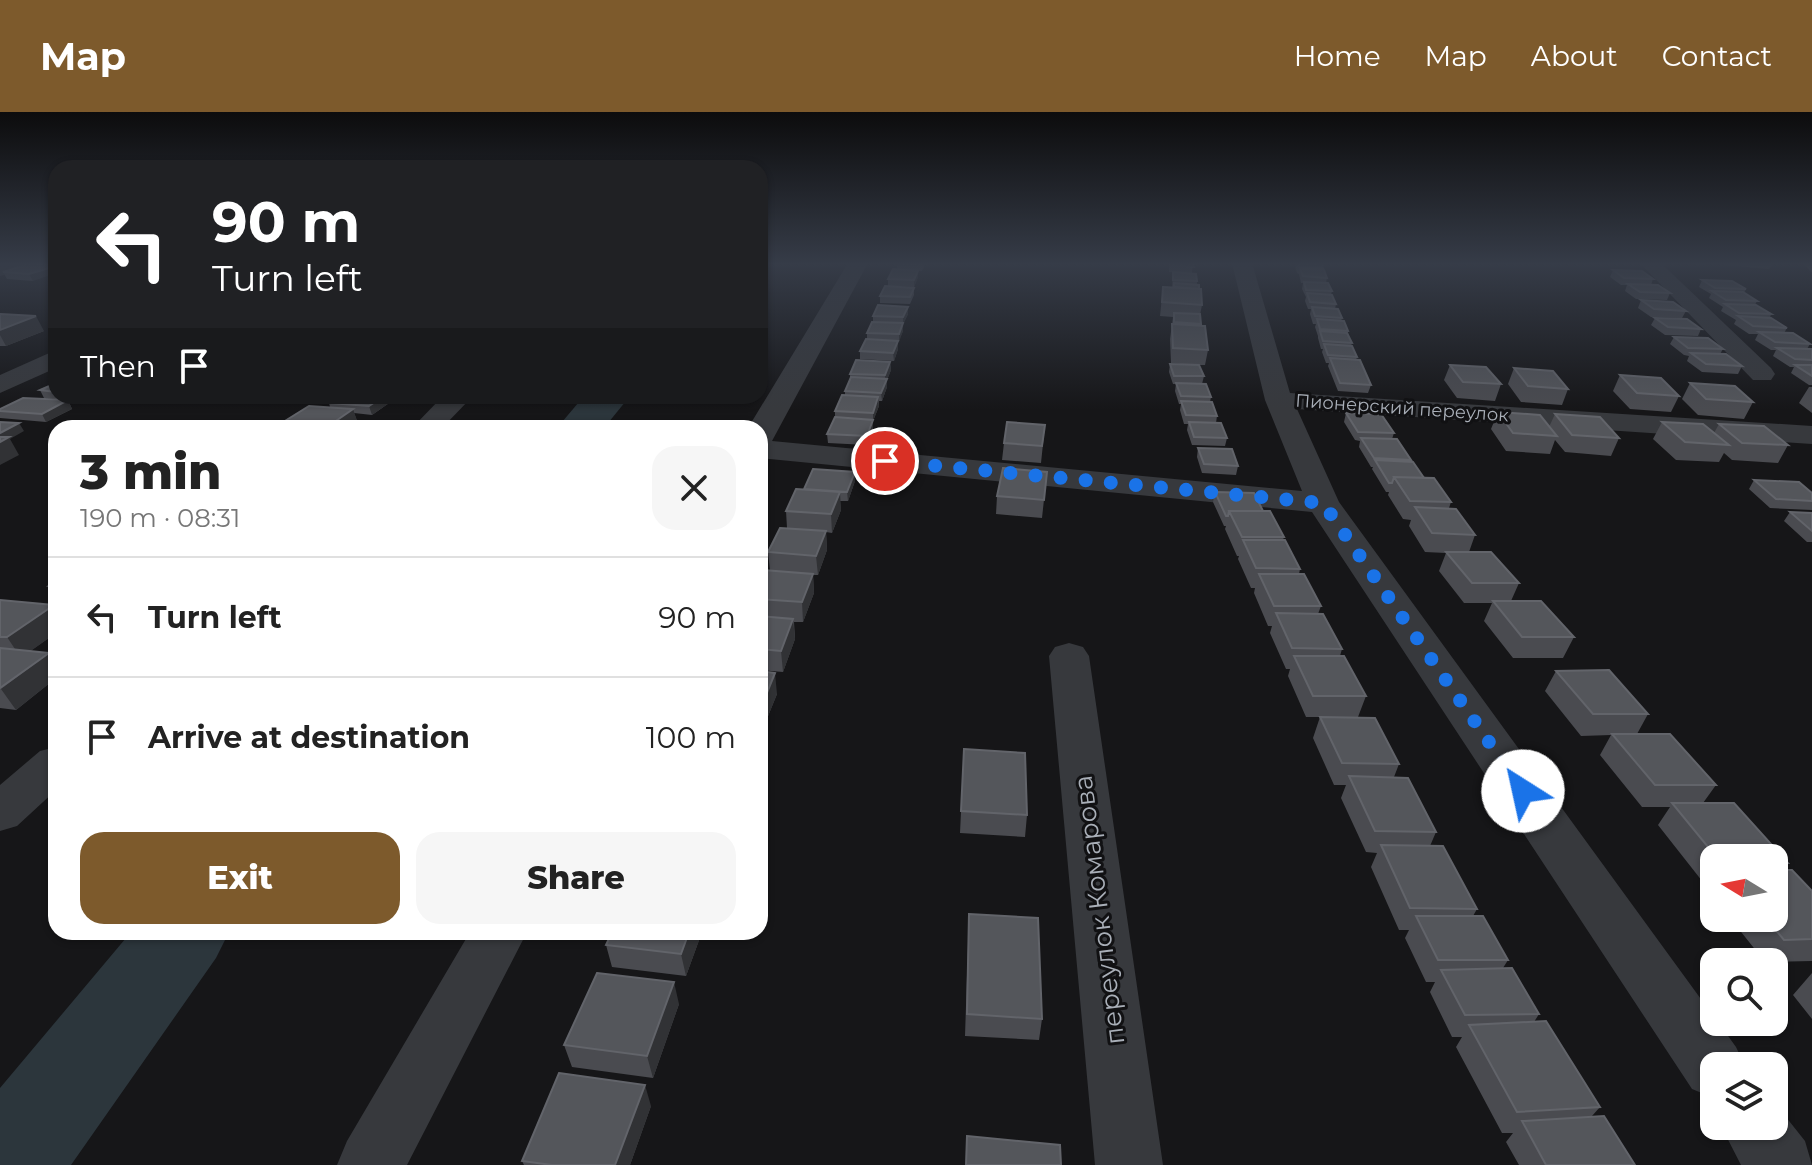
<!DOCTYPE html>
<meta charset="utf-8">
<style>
:root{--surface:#fff;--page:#f6f6f6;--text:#222;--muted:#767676;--line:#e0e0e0;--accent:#7d5a2c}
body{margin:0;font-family:Montserrat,sans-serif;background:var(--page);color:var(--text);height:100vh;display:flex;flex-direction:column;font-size:30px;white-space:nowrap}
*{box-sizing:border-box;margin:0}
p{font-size:26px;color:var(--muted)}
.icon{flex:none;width:44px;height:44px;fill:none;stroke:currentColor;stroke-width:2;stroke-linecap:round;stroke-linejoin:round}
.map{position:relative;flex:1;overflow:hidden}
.sheet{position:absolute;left:48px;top:308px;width:720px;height:520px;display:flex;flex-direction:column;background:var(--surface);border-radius:24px;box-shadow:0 2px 6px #0004}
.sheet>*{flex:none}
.banner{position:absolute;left:48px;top:48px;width:720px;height:244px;border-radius:24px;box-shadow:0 2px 6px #0004;background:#202124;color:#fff;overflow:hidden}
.needle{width:52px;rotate:280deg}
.buttons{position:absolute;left:1700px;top:732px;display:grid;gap:16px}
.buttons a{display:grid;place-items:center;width:88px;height:88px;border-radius:16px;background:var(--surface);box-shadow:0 2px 6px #0004;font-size:40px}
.pin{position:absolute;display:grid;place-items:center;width:68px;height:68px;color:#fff;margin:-34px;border:4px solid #fff;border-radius:50%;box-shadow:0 2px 8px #0007}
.me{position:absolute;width:88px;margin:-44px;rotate:325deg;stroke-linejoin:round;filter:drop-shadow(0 0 6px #0008)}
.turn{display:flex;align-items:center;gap:28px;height:168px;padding:0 32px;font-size:36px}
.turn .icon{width:104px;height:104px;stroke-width:2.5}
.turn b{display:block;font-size:56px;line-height:68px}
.then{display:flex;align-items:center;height:76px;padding:0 32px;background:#0003;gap:16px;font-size:30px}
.round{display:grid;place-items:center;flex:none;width:84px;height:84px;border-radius:24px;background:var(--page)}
.summary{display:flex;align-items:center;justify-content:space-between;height:136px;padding:0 32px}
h1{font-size:48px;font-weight:800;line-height:60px}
.primary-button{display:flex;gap:16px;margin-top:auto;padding:16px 32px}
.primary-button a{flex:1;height:92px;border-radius:24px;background:var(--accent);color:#fff;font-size:32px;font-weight:800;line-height:92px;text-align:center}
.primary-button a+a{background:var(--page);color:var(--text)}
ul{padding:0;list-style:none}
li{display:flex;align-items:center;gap:24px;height:120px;padding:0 32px;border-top:2px solid var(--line)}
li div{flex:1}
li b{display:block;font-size:30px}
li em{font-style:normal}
header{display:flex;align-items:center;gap:48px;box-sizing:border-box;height:112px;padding:0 40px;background:var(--accent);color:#fff}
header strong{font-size:38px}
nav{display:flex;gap:44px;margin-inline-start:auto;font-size:28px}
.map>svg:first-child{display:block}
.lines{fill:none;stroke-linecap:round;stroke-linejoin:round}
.river{fill:#2c363c;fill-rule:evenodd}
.street{fill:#37393d;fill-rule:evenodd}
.wall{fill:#4a4b50}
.shaded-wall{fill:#313235}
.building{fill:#54565b;stroke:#62646a;stroke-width:2}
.route{stroke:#1a73e8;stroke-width:14;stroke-dasharray:0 25.2}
.labels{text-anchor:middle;stroke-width:6;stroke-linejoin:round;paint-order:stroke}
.far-street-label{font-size:18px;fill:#a9afb8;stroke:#111113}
.near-street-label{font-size:26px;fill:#a9afb8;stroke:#111113}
</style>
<header>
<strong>Map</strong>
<nav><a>Home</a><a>Map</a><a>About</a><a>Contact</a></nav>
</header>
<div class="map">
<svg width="1812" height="1053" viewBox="0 0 1812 1053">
<rect width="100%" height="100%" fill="#161618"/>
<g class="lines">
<!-- river -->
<path class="river" d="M584,284H630L604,316H557Z
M131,820H229L216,846L71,1053H0V976Z"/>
<!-- street -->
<path class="street" d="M37,151L34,155L0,164V152Z
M848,151H868L772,329L1302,379L1265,288L1232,151H1252L1290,281L1812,314V332L1297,297L1339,390L1714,905V910H1718L1736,935L1745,954H1714V986L1692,977L1312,400L760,346V316H748Z
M1640,151H1661L1771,256L1775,262L1771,268H1753Z
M56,238V256L0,281V263Z
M443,284H473L442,316H412Z
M1069,531L1083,535L1089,544L1163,1053H1095L1049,544L1055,535Z
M56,635V678L17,714L0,719V673L40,639Z
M470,820H527L407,1053H337L347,1029Z
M1774,990L1805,1029L1812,1053H1741L1721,1014H1774Z"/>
</g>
<!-- wall -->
<path class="wall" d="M32,151L33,169L7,167L3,160Z
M897,151H926L922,159H918V165L914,175L888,174V167L897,158Z
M1169,151H1193L1192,161L1169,160Z
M1296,151H1321L1322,158L1327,166L1326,171L1332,179L1331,183L1336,192L1335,197L1342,206L1341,209L1348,219V221L1352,231L1351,234L1357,245L1356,248L1371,273L1368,281L1338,279L1328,254L1329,251H1326L1322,240L1323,237H1321L1318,226V224L1315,215L1316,212H1313L1310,202L1311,197H1308L1305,189L1306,185L1302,177L1303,171H1301L1299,162L1297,161L1295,154Z
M1678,151H1705L1704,153Z
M1722,151H1773L1769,157L1724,153Z
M1803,151H1812V160H1811Z
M1613,158L1653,167L1651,173L1670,181L1667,188L1636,187L1625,179L1627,173H1621L1610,165Z
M1173,160L1197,169V173L1202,193L1200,203V214L1208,238L1205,253H1199L1204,264L1202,272L1211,285L1210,290L1217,304L1216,311L1227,326L1225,334L1192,333L1187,318L1188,312H1184L1180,298L1181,292H1179L1175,279L1176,272H1173L1169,260L1170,252L1192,253L1171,251L1170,227L1173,205L1160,204L1163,175H1172Z
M1702,168L1746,177L1744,181L1757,189L1755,193L1771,202L1770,206L1787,216L1784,221L1810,232L1807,237H1812V273H1809L1791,261L1794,255H1790L1773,244L1776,238H1771L1755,228L1758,222H1749L1734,212L1736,208L1721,199L1723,195L1709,186L1711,182L1699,175Z
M914,176V183L910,192L880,191V184Z
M56,181V196L50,183Z
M1641,188L1686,199L1682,206L1651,205L1638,196Z
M0,202L44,219L6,234H0Z
M908,202L903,212V219L898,230V237L894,249L860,247V239L867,227V221L873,210V204Z
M1655,206L1701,217L1698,224L1665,223L1651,213Z
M1674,225L1723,237L1720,242L1742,254L1738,262L1702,260L1687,249L1689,244L1684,243L1670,232Z
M890,250L891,258L887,268V275L882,289H879V294L873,309V316L867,333L828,331L827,322L835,305V299L845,284V279L850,267V262Z
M1450,253L1501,272L1495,289L1457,286L1444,268Z
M1514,256L1568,277L1562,293L1521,290L1508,272Z
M1620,263L1679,284L1671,300L1630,297L1613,279Z
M56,271V284H91L81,289L44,286L40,278Z
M1690,271L1753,290L1744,307L1698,303L1682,287Z
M1809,275H1812V301L1799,291Z
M68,288L72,297L46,310L0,306V297Z
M392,289L372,303L354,301L359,314L356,316H288L285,309L330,295L329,291Z
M1498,300L1549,315L1555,302L1619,326L1611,344L1565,340L1555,328L1550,342L1506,339L1491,317Z
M1346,301L1394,321L1392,327L1411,348L1410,350L1424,366L1451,390L1449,396L1475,423L1469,440L1519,471L1511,489L1574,525L1563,546H1513L1484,509L1492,491H1464L1439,459L1446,441L1425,440L1409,414L1411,408L1403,407L1388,383L1389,380H1386L1372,357L1373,355H1371L1359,335L1360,329L1355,328L1344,310Z
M1662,310L1714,321L1719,312L1788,333L1778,351L1732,348L1724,341L1719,350L1676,348L1653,327Z
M1045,313L1041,351L1002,348L1004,331Z
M1198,336L1238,354L1236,363L1202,361L1197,345Z
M1047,360L1042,406L996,402L997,384Z
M1754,368L1812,381V398L1770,396L1749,377Z
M855,369L848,389H840L841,398L832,421L826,420L827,438L818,463H813L814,481L803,510H794L795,527L783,560L760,558V465L770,459L768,440L787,416L786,399L804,378Z
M1215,380L1263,399L1284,425L1283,428L1300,457L1299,462L1321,494L1318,502L1342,537L1340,544L1366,584L1358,605L1399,652L1394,665L1436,720L1430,734L1477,797L1473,804L1508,848L1503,856L1539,902L1534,910L1600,995L1592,1004L1635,1053H1519L1506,1030L1513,1021H1502L1456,935L1462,925H1452L1430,880L1435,870H1426L1405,826L1409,818H1399L1371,755L1377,741L1366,740L1341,686L1346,673H1334L1313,626L1320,605H1306L1288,564L1290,557H1286L1270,521L1272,514H1268L1254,481L1255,476H1251L1238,447L1239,444H1237L1225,417L1226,414H1224L1213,390Z
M1790,400L1812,401V430H1807L1784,409Z
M56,470V486L49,474Z
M0,488L54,493L56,495V521L30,539L56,552V566L16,598L0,596Z
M760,559L777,582L762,619H760Z
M1556,559L1648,602L1637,622L1716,673L1703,691L1788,751L1783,758L1812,779V849L1765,850L1730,806H1774V746H1714V774H1706L1658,713L1670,695H1642L1600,643L1611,623L1581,624L1545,579Z
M964,637L1027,703L1025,725L960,721Z
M1714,774V785L1710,780Z
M969,802L1042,907L1039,928L965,924Z
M702,820L686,864L612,855L606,833Z
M1812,861V907L1793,883Z
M679,892L653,966L572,955L564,933Z
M651,994L630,1053H524L522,1049Z"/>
<!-- shaded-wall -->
<path class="shaded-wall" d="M56,154V161L33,169L29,162Z
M918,159V165L914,175V168Z
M908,195V202L903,212V205Z
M36,204L44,219L6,234L0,223V218Z
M903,211V219L899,230V222Z
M898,229V237L894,249L893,241Z
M890,250L891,258L887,268V275L882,289L881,281L885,271V263Z
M78,284H91L81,289Z
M384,284H391L392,289L372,303L369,294Z
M878,285L879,294L873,309V301Z
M68,288L72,297L46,310L42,302Z
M353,297L359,314L356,316H331L330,313Z
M873,308V316L867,333V324Z
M19,311L24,319L10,327L19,343L0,353V321Z
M855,360V369L848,389L847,380Z
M840,380L841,398L832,421L831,402Z
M826,419L827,438L818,463L816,444Z
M813,462L814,481L803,510L802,490Z
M54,493L56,495V521L21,546L7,525Z
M793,507L795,527L783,560L781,539Z
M49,541L56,552V566L16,598L1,577Z
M775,561L777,582L762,619L760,598Z
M689,820H702L686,864L681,842Z
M674,870L679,892L653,966L647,944Z
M645,973L651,994L630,1053H615Z"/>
<!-- building -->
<path class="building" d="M32,151L56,154L29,162L3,160Z
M897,151H923L922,153Z
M1170,151H1193L1194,155L1170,153Z
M1298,151H1321L1323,156L1299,155Z
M893,157L918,159L914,168L888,167Z
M1300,157L1324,158L1327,166L1303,164Z
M1613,158L1642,159L1653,167L1624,166Z
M1173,160L1196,162L1197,169L1173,168Z
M1702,168L1732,169L1746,177L1715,176Z
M1304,170L1328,171L1332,179L1306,178Z
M1174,171L1199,173V177L1174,175Z
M1628,172L1658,173L1670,181L1640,180Z
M885,174L914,176L910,185L880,184Z
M1163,175L1201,177L1202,193L1162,190Z
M1712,179L1743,180L1757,189L1726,188Z
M1307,181L1332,183L1336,192L1310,190Z
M1641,188L1673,190L1686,199L1654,197Z
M1725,192L1756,193L1771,202L1739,201Z
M878,193L908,195L903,205L873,204Z
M1312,195L1338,197L1342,206L1315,204Z
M1174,201L1200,202L1201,212L1174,210Z
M0,202H1L36,204L0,218Z
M1738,204L1771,206L1787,216L1753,214Z
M1655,206L1687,207L1701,217L1668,215Z
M1317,207L1344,209L1348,219L1320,217Z
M872,210L903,211L899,222L867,221Z
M1172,212L1205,214L1208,238L1173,236Z
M1320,219L1347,221L1352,231L1323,229Z
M1759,220L1793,221L1810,232L1775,230Z
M1674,225L1708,226L1723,237L1688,236Z
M866,227L898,229L893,241L860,239Z
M1324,232L1352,234L1357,245L1328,243Z
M1777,236L1812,237V248L1795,247Z
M1691,241L1726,242L1742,254L1706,252Z
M1330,246L1360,248L1371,273L1340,271Z
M856,248L890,250L885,263L850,262Z
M1170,252L1199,253L1204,264H1174Z
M1450,253L1486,255L1501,272L1463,270Z
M1795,253H1812V264Z
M1514,256L1553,259L1568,277L1528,274Z
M1620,263L1661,266L1679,284L1637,281Z
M851,265L887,267L881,281L845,279Z
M56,271V280L40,278Z
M1176,271L1206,272L1211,285L1181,284Z
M1690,271L1735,274L1753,290L1706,287Z
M842,283L878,285L873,301L835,299Z
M340,284H384L369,294L329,291Z
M23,286L68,288L42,302L0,299V297Z
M1181,289L1212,290L1217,304L1186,303Z
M309,294L353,297L330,313L285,309Z
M1498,300L1540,303L1557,324L1513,321Z
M1346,301L1381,302L1394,321L1358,320Z
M1555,302L1600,305L1619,326L1572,323Z
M835,305L873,308L867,324L827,322Z
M0,310L19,311L0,321Z
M1007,310L1045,313L1042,334L1004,331Z
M1189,310L1221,311L1227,326L1194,325Z
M1662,310L1703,312L1729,333L1685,330Z
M1719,312L1764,314L1788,333L1742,331Z
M0,325H9L0,330Z
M1361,326L1397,327L1411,348L1374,346Z
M1198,336L1232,337L1238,354L1204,352Z
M1375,348L1413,350L1424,366L1394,365L1392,371H1389Z
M1003,356L1047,360L1044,388L997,384Z
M813,357L855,360L847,380L804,377Z
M1394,365L1434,366L1451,390L1410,389Z
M1754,368L1799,370L1812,381V389L1776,387Z
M796,377L840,380L831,402L786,399Z
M1215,380L1254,381L1263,399H1229L1228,404H1226Z
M1415,395L1456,397L1475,423L1432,421Z
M1229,399H1270L1284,425H1242Z
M1790,400L1812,401V419Z
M780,416L826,419L816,444L768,440Z
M1243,428H1285L1300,457L1256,456Z
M1446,440H1491L1519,471H1472Z
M763,458L813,462L802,490L760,487V465Z
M1259,462H1304L1321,494H1274Z
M56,470V475L49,474Z
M0,488L54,493L7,525H0Z
M1493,489H1541L1574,525H1522Z
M1276,501L1323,502L1342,537L1292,536Z
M760,504L793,507L781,539L760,537Z
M0,536L49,541L0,576Z
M1294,544H1344L1366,584H1313Z
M1609,558L1648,602H1593L1556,559Z
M760,559L775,561L760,598Z
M1320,605L1375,606L1399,652L1342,651Z
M1612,622H1670L1716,673H1655Z
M964,637L1025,641L1027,703L961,699Z
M1349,664L1408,666L1436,720L1375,719Z
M1672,691H1734L1788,751H1774V746H1717Z
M1381,733L1443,734L1477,797L1410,796Z
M1774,758H1792L1812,779V827L1784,828L1766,806H1774Z
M969,802L1038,806L1042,907L967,902Z
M1416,804H1483L1508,848H1438Z
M612,820H689L681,842L606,833Z
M1512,856L1539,902L1465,903L1441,858Z
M597,861L674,870L647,944L564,933Z
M1546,909L1600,995L1517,1000L1469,913Z
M559,961L645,973L615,1053H552L522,1049Z
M1604,1004L1635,1053H1546L1522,1009Z
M967,1024L1060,1033L1061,1053H966Z"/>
<!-- sky -->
<linearGradient id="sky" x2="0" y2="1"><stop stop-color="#0c0c0d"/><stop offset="0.51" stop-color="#363c48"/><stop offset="1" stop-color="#363c48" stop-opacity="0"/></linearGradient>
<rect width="1812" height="298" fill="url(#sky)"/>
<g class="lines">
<!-- route -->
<path class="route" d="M885,349L1323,391L1523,679"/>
</g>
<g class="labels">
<!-- far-street labels -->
<g class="far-street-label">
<text transform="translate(1402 296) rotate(4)" y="6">Пионерский переулок</text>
</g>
<!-- near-street labels -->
<g class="near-street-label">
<text transform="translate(1099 798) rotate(-97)" y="9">переулок Комарова</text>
</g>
</g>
</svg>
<div class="buttons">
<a><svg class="needle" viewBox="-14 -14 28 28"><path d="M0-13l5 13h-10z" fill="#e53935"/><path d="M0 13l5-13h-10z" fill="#767676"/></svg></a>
<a><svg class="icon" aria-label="search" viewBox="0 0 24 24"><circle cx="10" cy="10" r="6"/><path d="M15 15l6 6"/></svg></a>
<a><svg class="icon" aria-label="layers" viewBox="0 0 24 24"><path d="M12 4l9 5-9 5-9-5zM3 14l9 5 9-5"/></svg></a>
</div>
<div class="pin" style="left:885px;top:349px;background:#d93025"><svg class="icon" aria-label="arrive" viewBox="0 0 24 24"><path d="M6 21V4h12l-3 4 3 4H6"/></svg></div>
<svg class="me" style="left:1523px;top:679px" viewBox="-20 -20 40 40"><circle r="19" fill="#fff"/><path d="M0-13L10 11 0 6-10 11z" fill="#1a73e8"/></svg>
<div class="banner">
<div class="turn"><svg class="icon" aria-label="left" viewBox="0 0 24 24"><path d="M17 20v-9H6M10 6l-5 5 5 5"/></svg><div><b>90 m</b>Turn left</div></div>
<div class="then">Then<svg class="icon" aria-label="arrive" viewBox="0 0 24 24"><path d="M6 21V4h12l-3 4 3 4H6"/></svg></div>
</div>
<section class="sheet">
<div class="summary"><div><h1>3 min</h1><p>190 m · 08:31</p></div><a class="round"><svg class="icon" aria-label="close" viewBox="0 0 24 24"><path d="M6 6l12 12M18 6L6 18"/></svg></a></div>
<ul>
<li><svg class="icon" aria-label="left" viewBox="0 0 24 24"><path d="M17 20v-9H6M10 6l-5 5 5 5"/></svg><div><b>Turn left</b></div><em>90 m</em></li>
<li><svg class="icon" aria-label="arrive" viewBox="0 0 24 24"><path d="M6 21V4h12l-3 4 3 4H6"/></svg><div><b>Arrive at destination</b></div><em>100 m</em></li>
</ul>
<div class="primary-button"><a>Exit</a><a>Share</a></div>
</section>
</div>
